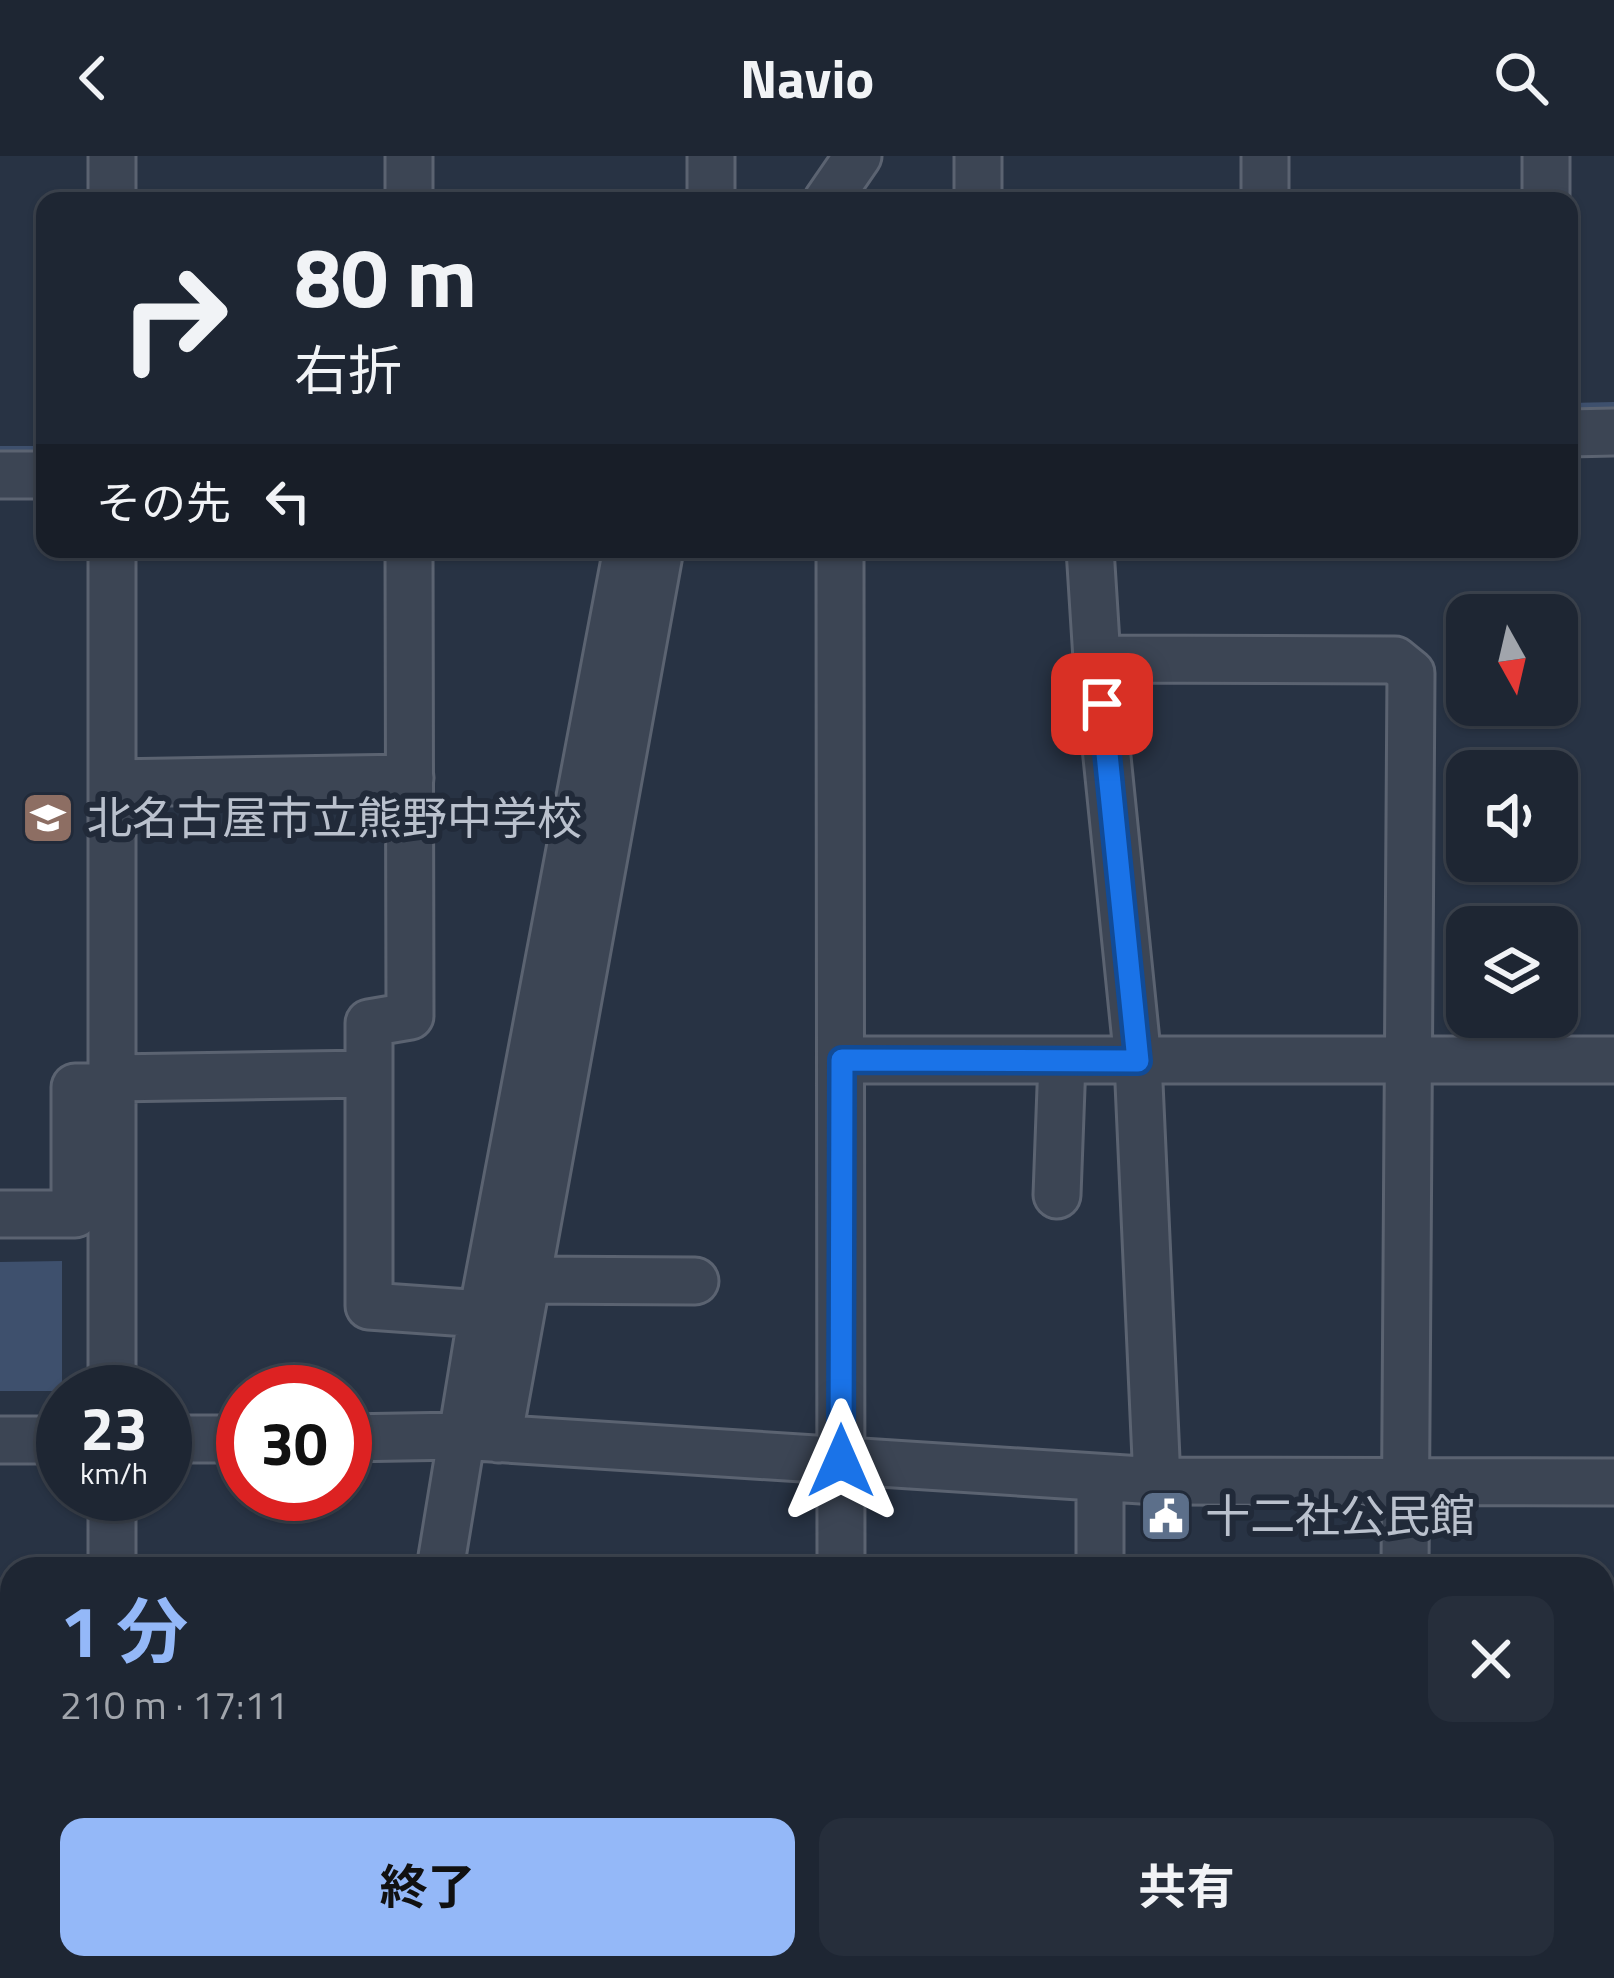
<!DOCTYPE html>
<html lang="ja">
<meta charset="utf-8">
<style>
:root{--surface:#1e2633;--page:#262e3b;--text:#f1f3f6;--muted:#a1a5ac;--line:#3c434e;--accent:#94b8f8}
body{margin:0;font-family:"Titillium Web","Noto Sans JP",sans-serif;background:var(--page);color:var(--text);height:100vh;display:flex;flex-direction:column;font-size:45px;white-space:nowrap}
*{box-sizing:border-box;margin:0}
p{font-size:39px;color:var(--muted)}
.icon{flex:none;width:66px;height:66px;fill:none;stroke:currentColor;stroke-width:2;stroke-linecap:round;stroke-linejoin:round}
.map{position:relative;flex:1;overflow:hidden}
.drawer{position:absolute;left:0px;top:1401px;width:1614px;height:423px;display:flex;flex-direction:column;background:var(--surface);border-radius:36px 36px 0 0;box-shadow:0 3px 9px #0004,0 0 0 3px var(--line)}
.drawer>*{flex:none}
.banner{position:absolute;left:36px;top:36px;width:1542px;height:366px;border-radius:24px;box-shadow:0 3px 9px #0004,0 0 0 3px var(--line);background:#1e2633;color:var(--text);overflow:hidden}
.needle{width:78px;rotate:172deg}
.fabs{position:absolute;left:1446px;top:438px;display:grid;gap:24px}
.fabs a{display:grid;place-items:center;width:132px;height:132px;border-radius:24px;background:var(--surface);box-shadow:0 3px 9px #0004,0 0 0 3px var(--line);font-size:60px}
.speed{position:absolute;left:36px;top:1209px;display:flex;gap:24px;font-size:60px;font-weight:700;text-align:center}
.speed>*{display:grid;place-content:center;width:156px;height:156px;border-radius:50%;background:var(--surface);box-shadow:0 3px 9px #0004,0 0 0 3px var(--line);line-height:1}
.speed small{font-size:30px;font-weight:400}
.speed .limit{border:18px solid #d22;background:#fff;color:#111}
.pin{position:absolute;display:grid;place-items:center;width:102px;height:102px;color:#fff;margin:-51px;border-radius:24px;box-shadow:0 6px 18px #0006}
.me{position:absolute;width:132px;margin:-66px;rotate:0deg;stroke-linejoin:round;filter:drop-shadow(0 0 9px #0008)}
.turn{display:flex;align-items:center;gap:42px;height:252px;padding:0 60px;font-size:54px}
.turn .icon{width:156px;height:156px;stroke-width:2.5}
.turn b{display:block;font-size:84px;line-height:102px}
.then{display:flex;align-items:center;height:114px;padding:0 60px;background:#0003;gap:24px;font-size:45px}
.round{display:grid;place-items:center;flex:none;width:126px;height:126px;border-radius:24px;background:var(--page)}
.summary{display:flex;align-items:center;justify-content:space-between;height:204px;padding:0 60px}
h1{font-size:72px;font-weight:700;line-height:90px;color:var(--accent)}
.cta{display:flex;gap:24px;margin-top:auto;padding:24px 60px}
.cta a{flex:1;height:138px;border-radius:24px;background:var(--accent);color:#111;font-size:48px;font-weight:700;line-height:138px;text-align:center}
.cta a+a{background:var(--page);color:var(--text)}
header{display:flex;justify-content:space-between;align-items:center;height:156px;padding:0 60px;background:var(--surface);font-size:54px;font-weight:700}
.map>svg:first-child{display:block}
.water{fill:#3e506d}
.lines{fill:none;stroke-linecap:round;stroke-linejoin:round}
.stream{stroke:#3e506d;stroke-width:10}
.minor-casing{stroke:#5b6371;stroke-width:51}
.minor{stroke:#3c4554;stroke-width:45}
.route-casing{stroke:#114b97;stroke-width:30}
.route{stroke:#1a73e8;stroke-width:21}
.labels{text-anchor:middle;stroke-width:12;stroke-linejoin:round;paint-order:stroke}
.poi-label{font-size:45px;fill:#bac1cd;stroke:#212a39;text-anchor:start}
</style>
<header><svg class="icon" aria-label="back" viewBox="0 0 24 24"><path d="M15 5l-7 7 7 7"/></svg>Navio<svg class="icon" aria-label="search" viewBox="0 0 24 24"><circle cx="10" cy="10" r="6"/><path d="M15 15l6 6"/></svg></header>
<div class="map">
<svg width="1614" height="1822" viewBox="0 0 1614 1822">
<rect width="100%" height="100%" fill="#283344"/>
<!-- water -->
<path class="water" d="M62,1105V1235H0V1106Z"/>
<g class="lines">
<!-- stream -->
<path class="stream" d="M1569,252L1614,251
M0,295H45"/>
<!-- minor casing -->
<g class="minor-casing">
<path id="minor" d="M711,0V45
M978,0V45
M1265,0V45
M1546,0V45
M112,45V0
M409,45V0
M827,45L858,0
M1569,277L1614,276
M0,319H45
M112,393V1236
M409,393L410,860L369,867V1150L482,1158
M840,393L841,1413
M1090,393L1097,503L1138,905L1157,1325
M1097,503L1395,504L1411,517L1405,1413
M112,627L410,622
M842,904H1614
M112,922L369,918
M1057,1039L1062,905
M0,1058H75V931H112
M525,1124L695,1125
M345,1282L460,1280L1157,1325L1614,1326
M165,1283H243
M498,1283L660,393
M0,1284H63
M112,1338V1413
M440,1413L482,1158L627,393
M1100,1413V1322
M1602,1667H1614
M113,1812V1822
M842,1812V1822
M1408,1812V1822
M368,1822L370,1812
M1100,1822V1812"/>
</g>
<!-- minor -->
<use href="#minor" class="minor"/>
</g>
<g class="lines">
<!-- route casing -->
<g class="route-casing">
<path id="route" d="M841,1305L842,904L1138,905L1102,548"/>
</g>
<!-- route -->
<use href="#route" class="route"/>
</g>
<!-- icons -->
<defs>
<g id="school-square" transform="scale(2.7)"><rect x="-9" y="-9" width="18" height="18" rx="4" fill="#8d6e63" stroke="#212a39"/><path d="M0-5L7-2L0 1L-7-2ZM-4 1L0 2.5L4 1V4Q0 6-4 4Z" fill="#fff"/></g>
<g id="civic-square" transform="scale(2.7)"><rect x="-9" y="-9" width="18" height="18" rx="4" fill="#5c6f8a" stroke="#212a39"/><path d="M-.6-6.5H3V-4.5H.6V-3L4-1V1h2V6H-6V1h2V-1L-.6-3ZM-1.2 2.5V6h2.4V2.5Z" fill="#fff"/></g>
</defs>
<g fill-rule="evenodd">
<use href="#school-square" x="48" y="662"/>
<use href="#civic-square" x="1166" y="1360"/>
</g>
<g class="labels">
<!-- poi labels -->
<g class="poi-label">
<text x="87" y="678">北名古屋市立熊野中学校</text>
<text x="1205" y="1376">十二社公民館</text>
</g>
</g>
</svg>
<div class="fabs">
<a><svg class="needle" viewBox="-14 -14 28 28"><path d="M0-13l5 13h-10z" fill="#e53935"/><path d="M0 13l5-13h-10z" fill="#a1a5ac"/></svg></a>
<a><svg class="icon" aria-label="sound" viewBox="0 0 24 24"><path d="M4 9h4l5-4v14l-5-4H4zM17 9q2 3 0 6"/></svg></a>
<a><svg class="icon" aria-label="layers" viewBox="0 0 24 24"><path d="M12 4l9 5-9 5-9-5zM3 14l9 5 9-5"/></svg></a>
</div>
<div class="speed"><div>23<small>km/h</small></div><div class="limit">30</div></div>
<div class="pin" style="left:1102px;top:548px;background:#d93025"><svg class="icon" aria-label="arrive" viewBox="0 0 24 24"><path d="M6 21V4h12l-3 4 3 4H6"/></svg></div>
<svg class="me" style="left:841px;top:1305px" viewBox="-20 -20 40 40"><path d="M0-17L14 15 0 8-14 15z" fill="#1a73e8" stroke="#fff" stroke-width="4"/></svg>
<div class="banner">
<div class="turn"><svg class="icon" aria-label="right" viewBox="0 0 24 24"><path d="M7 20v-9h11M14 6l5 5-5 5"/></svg><div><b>80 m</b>右折</div></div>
<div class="then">その先<svg class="icon" aria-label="left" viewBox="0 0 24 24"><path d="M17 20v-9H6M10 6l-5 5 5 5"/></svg></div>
</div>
<section class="drawer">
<div class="summary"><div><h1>1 分</h1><p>210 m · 17:11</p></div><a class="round"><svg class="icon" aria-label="close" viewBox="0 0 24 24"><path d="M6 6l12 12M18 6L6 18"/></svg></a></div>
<div class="cta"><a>終了</a><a>共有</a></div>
</section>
</div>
